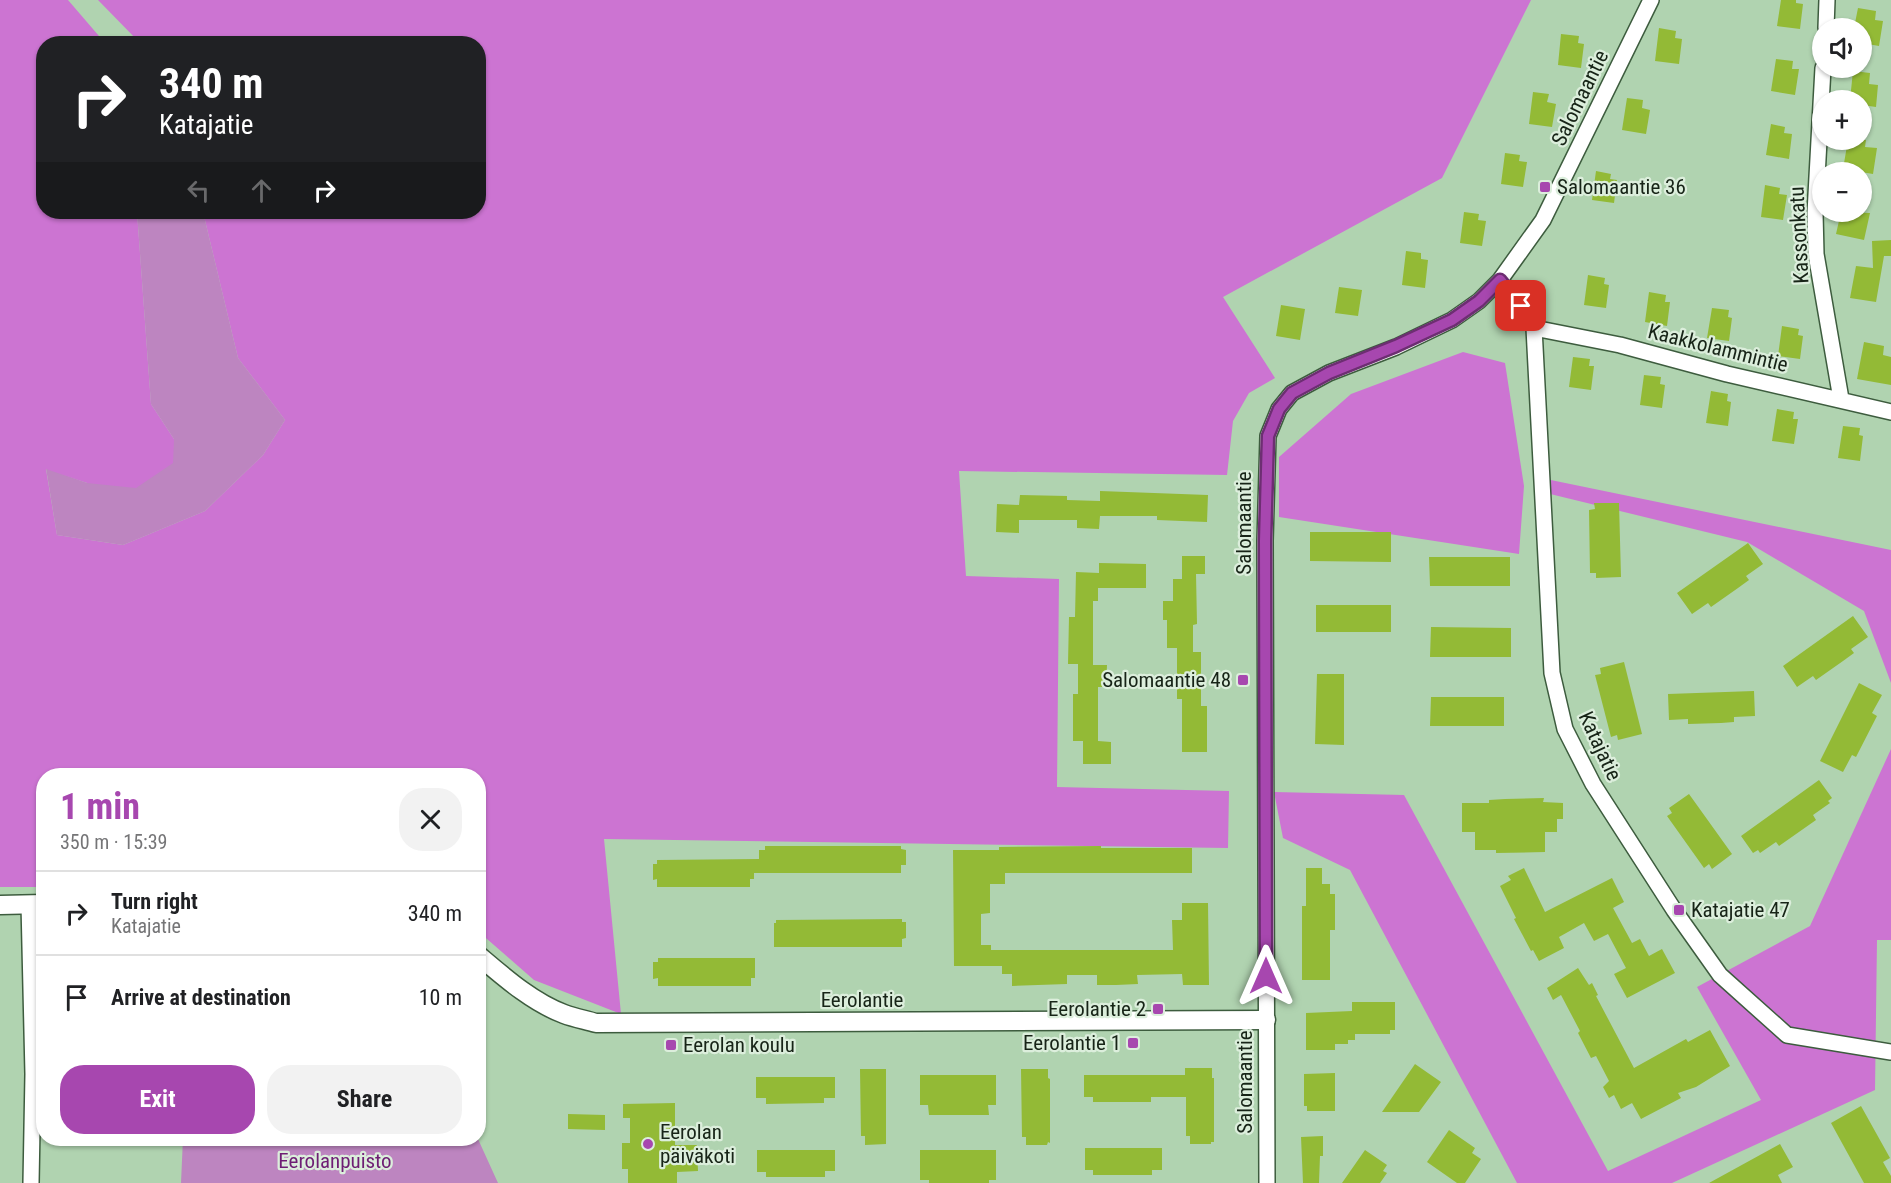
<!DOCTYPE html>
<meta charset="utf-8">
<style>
:root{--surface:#fff;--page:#f2f2f2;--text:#202124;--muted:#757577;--line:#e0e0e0;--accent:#a747af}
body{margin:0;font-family:"Roboto Condensed",sans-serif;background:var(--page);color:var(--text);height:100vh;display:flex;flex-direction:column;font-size:22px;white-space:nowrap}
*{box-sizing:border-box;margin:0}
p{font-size:20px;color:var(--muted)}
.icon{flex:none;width:33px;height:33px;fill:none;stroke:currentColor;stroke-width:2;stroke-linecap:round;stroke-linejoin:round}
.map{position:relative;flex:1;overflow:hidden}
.drawer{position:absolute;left:36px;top:768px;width:450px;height:378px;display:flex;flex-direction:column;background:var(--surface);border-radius:24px;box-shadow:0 2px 4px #0004}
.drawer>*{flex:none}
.top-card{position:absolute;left:36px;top:36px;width:450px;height:183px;border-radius:24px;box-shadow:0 2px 4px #0004;background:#202124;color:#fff;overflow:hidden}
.tools{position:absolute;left:1812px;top:18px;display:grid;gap:12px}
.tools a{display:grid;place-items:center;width:60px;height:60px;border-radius:50%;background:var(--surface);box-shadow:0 2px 4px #0004;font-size:30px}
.pin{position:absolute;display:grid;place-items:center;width:51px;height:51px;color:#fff;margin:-26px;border-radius:12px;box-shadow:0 3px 9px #0006}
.me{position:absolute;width:66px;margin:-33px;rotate:0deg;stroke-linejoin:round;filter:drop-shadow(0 0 4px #0008)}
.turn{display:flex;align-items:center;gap:21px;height:126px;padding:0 24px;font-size:27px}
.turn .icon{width:78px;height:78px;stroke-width:2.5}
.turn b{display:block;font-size:42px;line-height:51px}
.lanes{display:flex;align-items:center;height:57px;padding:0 24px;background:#0003;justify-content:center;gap:30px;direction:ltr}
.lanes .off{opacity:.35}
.round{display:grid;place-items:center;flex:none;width:63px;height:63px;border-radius:24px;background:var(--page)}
.summary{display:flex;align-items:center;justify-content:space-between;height:102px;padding:0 24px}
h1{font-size:36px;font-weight:700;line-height:45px;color:var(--accent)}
.button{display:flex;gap:12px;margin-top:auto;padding:12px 24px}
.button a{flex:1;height:69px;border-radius:24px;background:var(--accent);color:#fff;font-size:24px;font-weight:700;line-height:69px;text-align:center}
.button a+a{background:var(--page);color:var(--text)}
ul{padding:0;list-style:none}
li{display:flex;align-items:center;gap:18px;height:84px;padding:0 24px;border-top:2px solid var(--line)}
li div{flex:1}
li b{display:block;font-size:22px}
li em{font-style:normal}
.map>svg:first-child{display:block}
.green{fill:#bd85c0}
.forest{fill:#cc74d2}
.building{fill:#93ba36}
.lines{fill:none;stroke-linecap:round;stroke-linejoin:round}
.minor-casing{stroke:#3d5c3e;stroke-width:18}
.tertiary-casing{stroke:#3d5c3e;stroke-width:21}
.minor{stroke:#fff;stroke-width:15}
.tertiary{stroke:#fff;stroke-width:18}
.route-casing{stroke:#6d2e72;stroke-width:15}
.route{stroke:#a747af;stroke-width:10}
.poi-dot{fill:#a747af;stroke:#dceedc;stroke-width:2}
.labels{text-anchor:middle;stroke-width:4.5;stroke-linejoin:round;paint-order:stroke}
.street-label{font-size:21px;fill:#172417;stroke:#dceedc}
.poi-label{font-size:21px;fill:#172417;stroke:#dceedc;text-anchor:start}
.park-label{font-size:21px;fill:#6e1e74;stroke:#dceedc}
</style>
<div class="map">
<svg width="1891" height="1183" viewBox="0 0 1891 1183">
<rect width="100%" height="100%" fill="#b0d3b0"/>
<!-- green -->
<path class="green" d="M137,212H203L238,358L285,420L263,455L205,511L123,545L57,535L46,468L87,483L174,439L151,404Z
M183,1138L478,1139L498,1183H181Z"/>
<!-- forest -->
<path class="forest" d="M0,0H68L105,43L44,44V212H137L151,404L174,439L173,463L136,488L87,483L46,469L57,535L123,545L205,511L263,455L285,420L238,358L203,212H478V44L140,43L98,0H1531L1442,178L1223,297L1275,378L1249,393L1233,421L1227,475L959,471L966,576L1059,579L1057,787L1229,791L1228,848L604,839L621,1014L534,980L479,932L478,776H44L43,887H0Z
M1463,352L1505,363L1524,486L1519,554L1279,517V457L1351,394Z
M1541,478L1891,550V683L1864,611L1747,542L1542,492Z
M1891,749V940H1877L1875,1090L1672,1183H1517L1350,870L1283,838L1274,792L1404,795L1608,1171L1761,1100L1697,987L1810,926Z"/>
<!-- building -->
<path class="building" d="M1781,0H1796V3L1803,4L1800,29L1777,26Z
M1858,8L1876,11L1875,20L1883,21L1879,46L1862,43V28H1854Z
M1659,28L1676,31L1675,38L1682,39L1679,64L1655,61Z
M1561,34L1579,36L1578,43L1584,44L1581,68L1558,65Z
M1776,59L1793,61L1792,69H1799L1795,95L1771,91Z
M1853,71L1870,73L1869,84L1878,85L1876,107L1862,105V100H1850Z
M1533,92L1549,94L1547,102L1556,104L1552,127L1529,124Z
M1627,98L1643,100L1642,108L1650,110L1646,134L1622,130Z
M1771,124L1785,127L1784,133L1792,134L1789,159L1766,155Z
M1848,140H1866L1865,147L1877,148L1873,174L1843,169Z
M1505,153L1520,155L1519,161L1527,162L1523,187L1501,184Z
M1596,171L1611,174L1610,179L1617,180L1614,203L1592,200Z
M1765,185L1780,188L1779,194L1787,195L1783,220L1761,217Z
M1464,212L1479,214L1478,220L1486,221L1482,246L1460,243Z
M1841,212L1870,213L1864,240L1836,234Z
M1891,240V256H1884L1876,302L1850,298L1856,266L1873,268L1872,241Z
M1406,251L1421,253V259L1428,260L1425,288L1402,285Z
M1588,275L1605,278L1604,284L1609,285L1606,308L1584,305Z
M1339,287L1362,290L1358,316L1335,313Z
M1649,292L1666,295L1665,302H1670L1667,326L1645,322Z
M1281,305L1305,309L1300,340L1276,336Z
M1712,308L1729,310L1728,317L1732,318L1729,341L1707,338Z
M1782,326L1799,329L1798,335L1803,336L1800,359L1778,356Z
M1864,342L1884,346L1883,355L1891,357V385L1857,379Z
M1573,357L1590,359L1589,366H1594L1591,390L1569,387Z
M1644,375L1661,377L1660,384L1665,385L1662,408L1640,405Z
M1711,391L1728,394L1727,401L1731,402L1728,426L1706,423Z
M1777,409L1794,412L1793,419H1798L1794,444L1772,441Z
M1843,426L1860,428L1859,435L1863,436L1860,461L1838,458Z
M1100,491L1208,495L1207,522L1157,520V516H1100L1099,529L1077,528V520H1019V533L996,532L997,504L1019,505L1020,495L1067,496V500L1100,501Z
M1594,503H1619L1621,577L1596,578V573H1590L1589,510L1595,509Z
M1310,532H1391V562L1310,561Z
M1748,543L1763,564L1746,576L1749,580L1738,588L1711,607L1708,603L1692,614L1677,593Z
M1182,556H1205V574H1196L1197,624L1193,625V652H1201V706H1207V752H1182V699H1177V648H1167V620H1163V601H1173V579H1182Z
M1429,557H1510V586H1430Z
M1099,563L1146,564V588H1098V601H1093V665H1107L1106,687H1098V741L1111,742V764H1083V741H1073V694H1078V664H1068L1069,617H1075L1076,572L1099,573Z
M1316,605H1391V632H1316Z
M1853,616L1868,637L1851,649L1854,653L1843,661L1816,680L1813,676L1797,687L1783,666Z
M1431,627L1511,628V657H1430Z
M1624,662L1642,734L1618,740L1617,735L1611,737L1595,675L1601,674L1600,668Z
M1317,674H1344V745L1315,744Z
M1859,683L1882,695L1872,713L1877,716L1856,757L1852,755L1843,772L1820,761Z
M1754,691L1755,716L1734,717V722L1721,723L1688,724V719L1669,720L1668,694Z
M1431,697H1504V726H1430Z
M1819,780L1832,798L1828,801L1830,803L1813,815L1816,820L1779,846L1776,842L1760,853L1758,850L1753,853L1741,836Z
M1689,794L1732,854L1712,869L1709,864L1704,868L1667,816L1672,813L1669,808Z
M1544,798L1543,802L1563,803V819H1557V832H1545V852L1496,853V850H1475V832H1462V803H1489V800L1505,799Z
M765,846H901V849L906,850V865H901V873H754V879H750V887H657V879L653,880V864H657V860L759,859V850H765Z
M1101,846V848H1192V873H1005V884H990V913L981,914V945H991V950H1173L1172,920H1182V903H1208L1209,985H1183L1182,974L1137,975L1138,984L1116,985H1097V975H1067V984L1012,986V974H1002V966H954L953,850H999V847Z
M1306,868H1322V884H1330V894H1335V930H1330V980H1302V906H1306Z
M1524,868L1545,912L1612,878L1624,902L1613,908L1632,943L1640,939L1649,956L1662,949L1675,973L1627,998L1614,974L1626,968L1608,934L1594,941L1584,923L1559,937L1564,948L1539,961L1533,950L1531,951L1514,919L1516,918L1500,886L1511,880L1508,876Z
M902,919V922H906V938L902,939V947H774V923H776V920Z
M658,958H755V978H751V986H658V978L653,979V962H658Z
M1578,968L1589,985L1592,983L1598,995L1596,996L1634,1068L1686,1039L1688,1042L1710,1030L1730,1066L1696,1087L1678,1093L1681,1098L1641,1119L1632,1103L1621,1109L1614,1095L1609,1098L1603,1087L1609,1081L1596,1056L1591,1058L1578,1033L1580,1031L1561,995L1553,1000L1547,988Z
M1352,1002H1395V1030H1390V1034H1355V1040H1348V1044H1335V1050H1306V1013L1352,1011Z
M1415,1064L1441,1082L1419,1112H1382Z
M1185,1068H1212V1078H1214V1142H1211V1144H1190V1136H1186V1097H1151V1102H1093V1097H1084V1075H1185Z
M860,1069H886V1144L865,1145V1136H861Z
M1021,1069H1048V1078L1050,1079V1143L1048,1142L1047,1145H1026V1137H1022Z
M1335,1073V1111H1307V1106H1304V1074Z
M920,1075H996V1105H988L989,1115H929L928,1105H920Z
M756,1077H835V1098H824V1103L766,1104V1098H756Z
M675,1103V1145H697L698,1171L677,1172V1183H628V1169H622V1143H630V1118H623V1104Z
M1861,1106L1890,1158L1883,1162L1891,1176V1183H1864L1831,1123Z
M568,1114L605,1115V1130L568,1129Z
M1449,1130L1475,1148L1472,1153L1481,1159L1465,1183H1457L1427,1162Z
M1323,1136V1156H1320L1319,1183H1303L1301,1137Z
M1780,1144L1793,1167L1778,1175L1782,1183H1709Z
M1085,1148H1162V1170H1152V1175H1093V1170H1085Z
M757,1150H835V1171H825V1177H766V1172H757Z
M920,1150H996V1180H989V1183H929V1180H920Z
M1365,1150L1387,1165L1383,1171L1387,1173L1380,1183H1342Z"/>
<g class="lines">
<!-- minor casing -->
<g class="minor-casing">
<path id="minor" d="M1826,28L1827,0
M1823,68L1815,213L1816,254L1841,399
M1500,280L1521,306L1534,328L1552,673L1565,729L1593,784L1674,910L1720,975L1787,1035L1891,1052
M1534,328L1620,345L1727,374L1891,412
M29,904L33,1074L31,1183
M1267,1183L1265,541L1268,436L1279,409L1292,393L1329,373L1396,347L1452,320L1479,301L1500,280L1543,220L1651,0"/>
</g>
<!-- tertiary casing -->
<g class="tertiary-casing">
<path id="tertiary" d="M0,905L44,904
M478,955C504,977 532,1002 564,1014C575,1018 586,1020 596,1023L1266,1020"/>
</g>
<!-- minor -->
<use href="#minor" class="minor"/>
<!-- tertiary -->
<use href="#tertiary" class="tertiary"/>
</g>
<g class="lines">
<!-- route casing -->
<g class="route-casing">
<path id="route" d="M1266,976L1265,541L1268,436L1279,409L1292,393L1329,373L1396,346L1452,320L1479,301L1500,280L1521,306"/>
</g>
<!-- route -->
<use href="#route" class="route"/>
</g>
<!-- markers -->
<g class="poi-dot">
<rect x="1539" y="181" width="12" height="12" rx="3"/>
<rect x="1237" y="674" width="12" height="12" rx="3"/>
<rect x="1673" y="904" width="12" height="12" rx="3"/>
<rect x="1152" y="1003" width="12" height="12" rx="3"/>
<rect x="1127" y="1037" width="12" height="12" rx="3"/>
<rect x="665" y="1039" width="12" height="12" rx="3"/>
<circle cx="648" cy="1144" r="6"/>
</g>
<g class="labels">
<!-- street labels -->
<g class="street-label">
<text transform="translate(1580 98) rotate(-64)" y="7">Salomaantie</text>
<text transform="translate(1799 235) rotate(-93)" y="7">Kassonkatu</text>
<text transform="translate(1718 348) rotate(14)" y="7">Kaakkolammintie</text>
<text transform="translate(1244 523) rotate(-90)" y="7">Salomaantie</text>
<text transform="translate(1600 746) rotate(65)" y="7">Katajatie</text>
<text x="862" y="1007">Eerolantie</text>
<text transform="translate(1245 1082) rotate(-90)" y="7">Salomaantie</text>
</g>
<!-- poi labels -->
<g class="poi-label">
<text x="1557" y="194">Salomaantie 36</text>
<text x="1231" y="687" text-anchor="end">Salomaantie 48</text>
<text x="1691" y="917">Katajatie 47</text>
<text x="1146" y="1016" text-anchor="end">Eerolantie 2</text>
<text x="1121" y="1050" text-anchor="end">Eerolantie 1</text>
<text x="683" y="1052">Eerolan koulu</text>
<text x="660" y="1139">Eerolan<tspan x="660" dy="24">päiväkoti</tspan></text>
</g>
<!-- park labels -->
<g class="park-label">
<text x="335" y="1168">Eerolanpuisto</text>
</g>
</g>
</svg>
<div class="tools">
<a><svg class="icon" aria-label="sound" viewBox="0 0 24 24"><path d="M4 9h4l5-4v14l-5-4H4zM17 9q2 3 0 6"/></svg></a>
<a>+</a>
<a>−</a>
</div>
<div class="pin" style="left:1521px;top:306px;background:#d93025"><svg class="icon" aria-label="arrive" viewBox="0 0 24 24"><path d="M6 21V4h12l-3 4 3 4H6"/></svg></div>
<svg class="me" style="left:1266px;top:976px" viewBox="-20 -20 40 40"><path d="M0-17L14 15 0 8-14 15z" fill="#a747af" stroke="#fff" stroke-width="4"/></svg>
<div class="top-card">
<div class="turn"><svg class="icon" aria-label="right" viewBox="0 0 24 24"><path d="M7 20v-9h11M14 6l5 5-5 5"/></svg><div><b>340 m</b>Katajatie</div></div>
<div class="lanes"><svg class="icon off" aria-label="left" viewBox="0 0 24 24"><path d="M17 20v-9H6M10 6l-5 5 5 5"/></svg><svg class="icon off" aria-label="ahead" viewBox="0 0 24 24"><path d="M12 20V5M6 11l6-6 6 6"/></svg><svg class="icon" aria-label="right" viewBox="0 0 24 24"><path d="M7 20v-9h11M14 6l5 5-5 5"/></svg></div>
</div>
<section class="drawer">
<div class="summary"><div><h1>1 min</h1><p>350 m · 15:39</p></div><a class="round"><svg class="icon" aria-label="close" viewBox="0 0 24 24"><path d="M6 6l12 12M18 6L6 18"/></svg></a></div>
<ul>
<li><svg class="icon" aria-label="right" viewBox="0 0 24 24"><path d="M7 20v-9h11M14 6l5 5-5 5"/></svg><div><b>Turn right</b><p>Katajatie</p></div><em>340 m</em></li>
<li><svg class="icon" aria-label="arrive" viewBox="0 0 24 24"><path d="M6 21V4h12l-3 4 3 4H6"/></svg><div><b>Arrive at destination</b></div><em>10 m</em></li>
</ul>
<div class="button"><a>Exit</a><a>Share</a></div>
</section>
</div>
